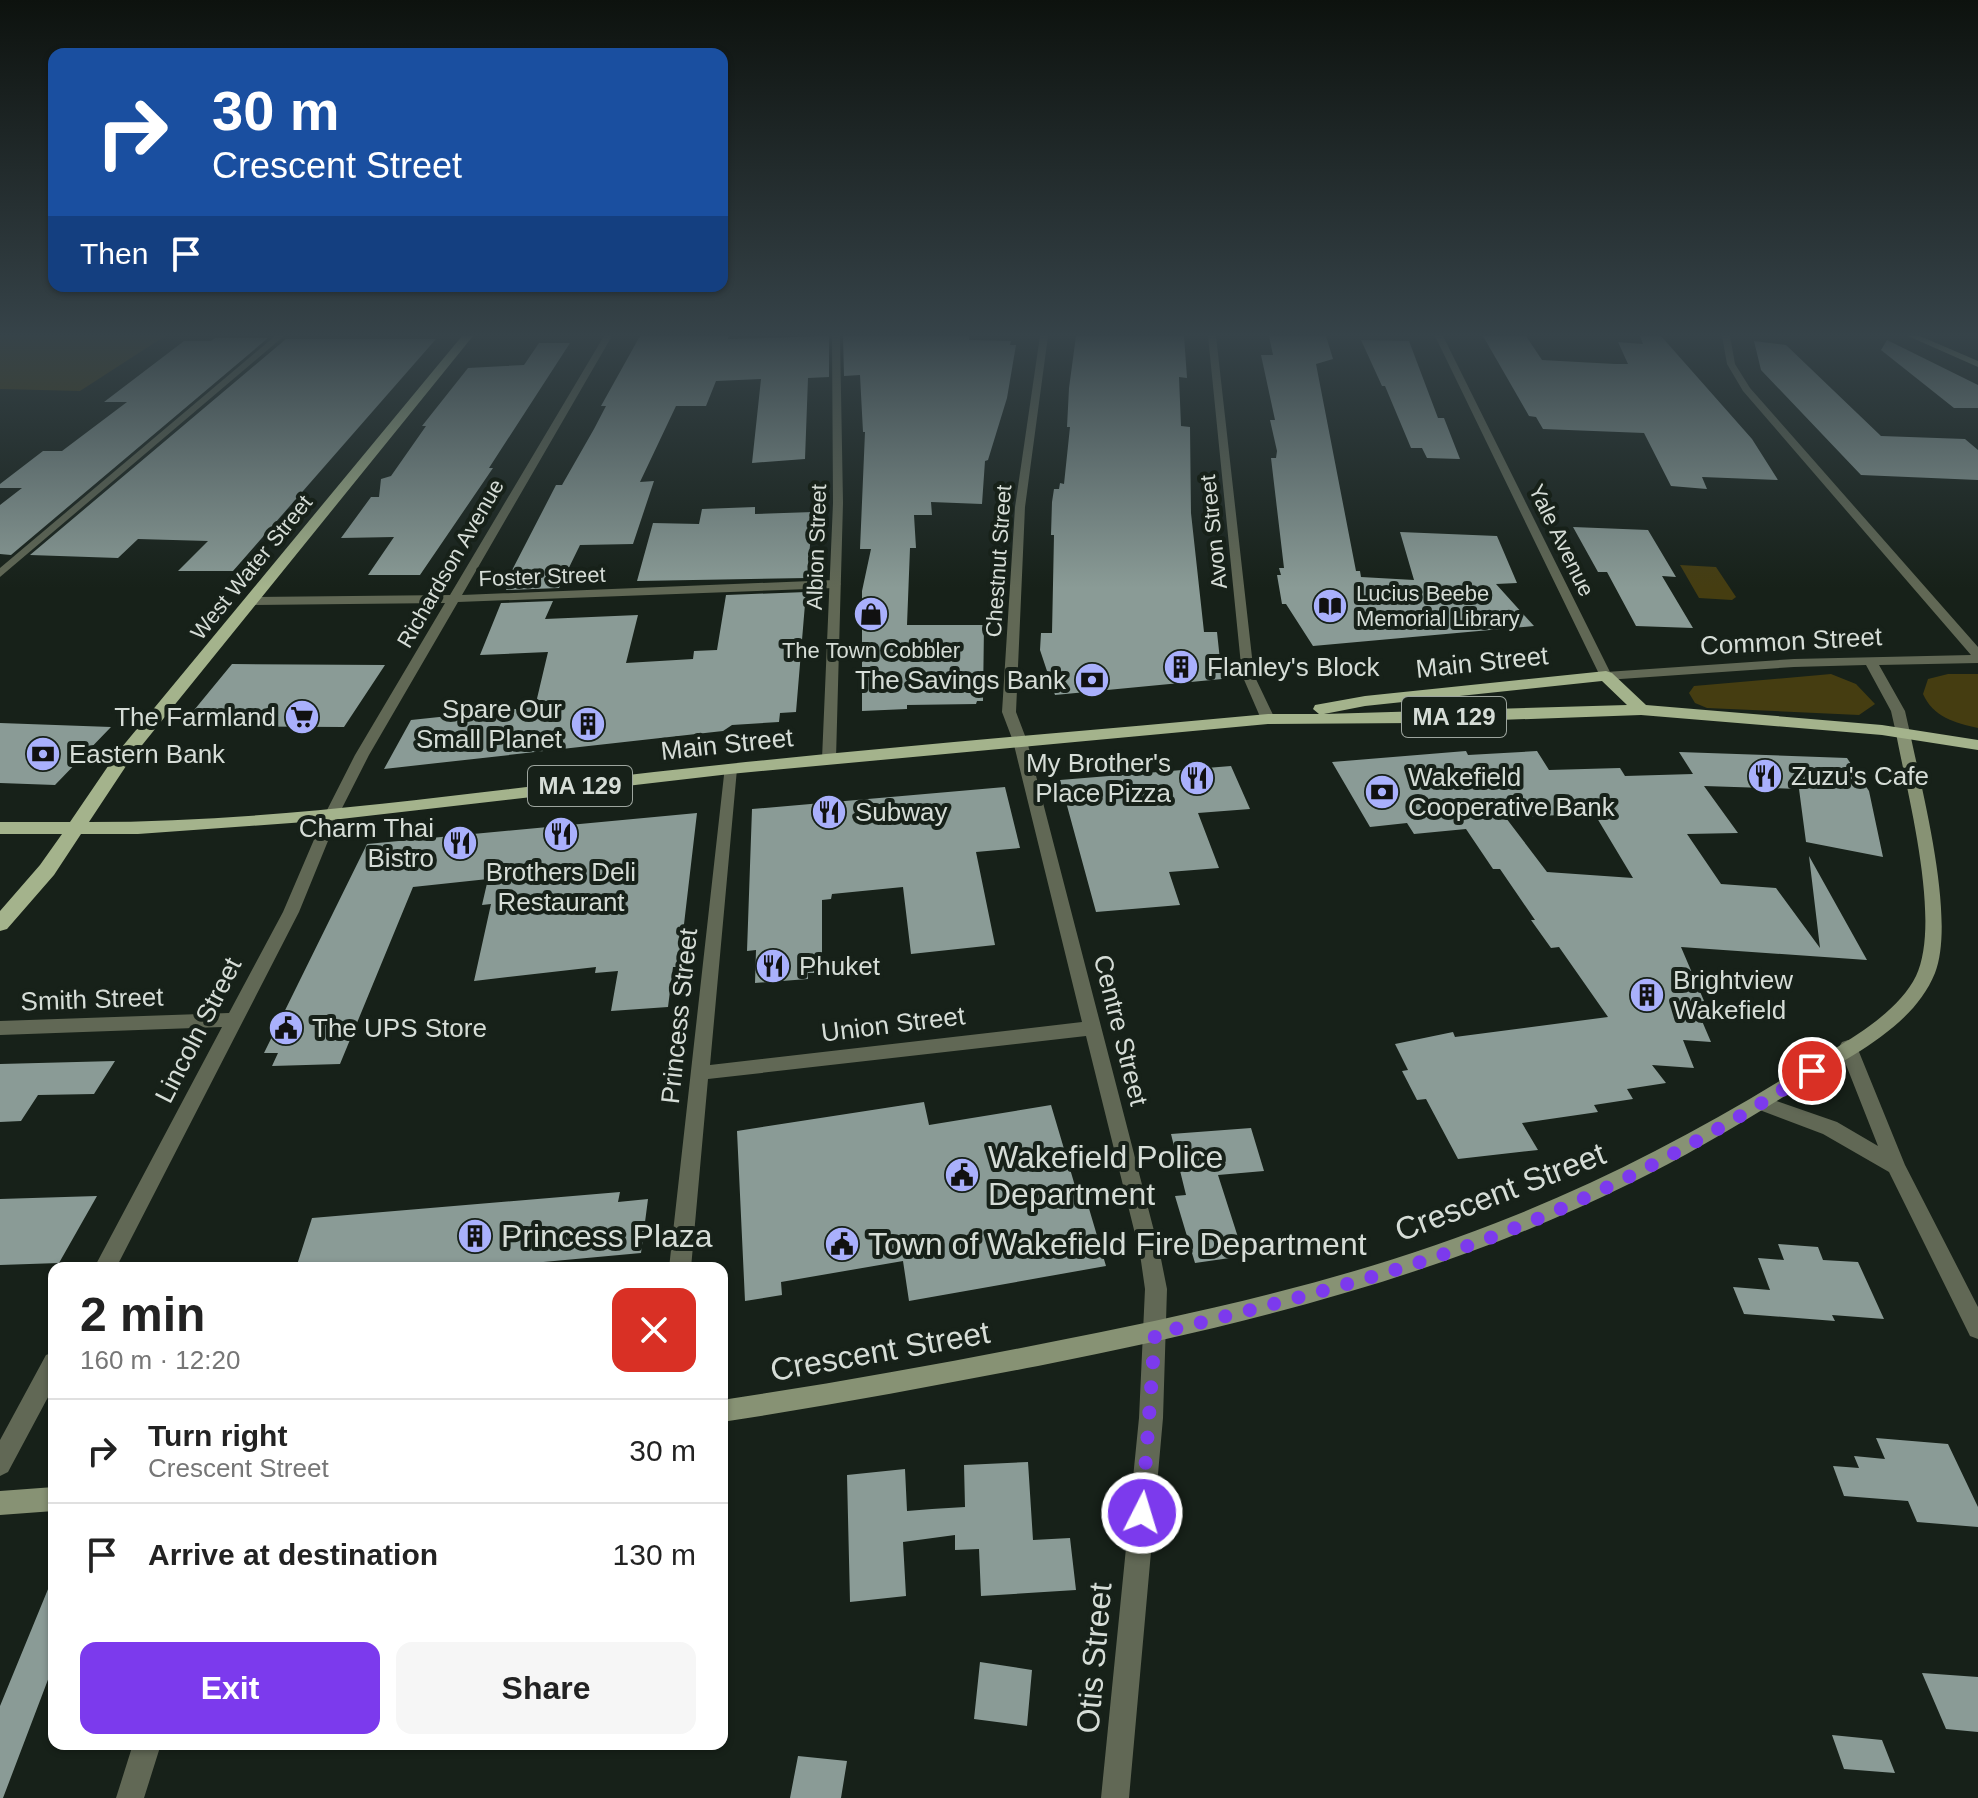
<!DOCTYPE html>
<meta charset="utf-8">
<style>
:root{--surface:#fff;--page:#f6f6f6;--text:#222;--muted:#767676;--line:#e0e0e0;--accent:#7c3aed}
body{margin:0;font-family:Helvetica,sans-serif;background:var(--page);color:var(--text);height:100vh;display:flex;flex-direction:column;font-size:30px;white-space:nowrap}
*{box-sizing:border-box;margin:0}
p{font-size:26px;color:var(--muted)}
.icon{flex:none;width:44px;height:44px;fill:none;stroke:currentColor;stroke-width:2;stroke-linecap:round;stroke-linejoin:round}
.map{position:relative;flex:1;overflow:hidden}
.drawer{position:absolute;left:48px;top:1262px;width:680px;height:488px;display:flex;flex-direction:column;background:var(--surface);border-radius:16px;box-shadow:0 2px 6px #0004}
.drawer>*{flex:none}
.top-card{position:absolute;left:48px;top:48px;width:680px;height:244px;border-radius:16px;box-shadow:0 2px 6px #0004;background:#1a4fa0;color:#fff;overflow:hidden}
.pin{position:absolute;display:grid;place-items:center;width:68px;height:68px;color:#fff;margin:-34px;border:4px solid #fff;border-radius:50%;box-shadow:0 2px 8px #0007}
.me{position:absolute;width:88px;margin:-44px;rotate:5deg;stroke-linejoin:round;filter:drop-shadow(0 0 6px #0008)}
.turn{display:flex;align-items:center;gap:28px;height:168px;padding:0 32px;font-size:36px}
.turn .icon{width:104px;height:104px;stroke-width:2.5}
.turn b{display:block;font-size:56px;line-height:68px}
.then{display:flex;align-items:center;height:76px;padding:0 32px;background:#0003;gap:16px;font-size:30px}
.round{display:grid;place-items:center;flex:none;width:84px;height:84px;border-radius:16px;background:var(--page)}
.overview{display:flex;align-items:center;justify-content:space-between;height:136px;padding:0 32px}
h1{font-size:48px;font-weight:700;line-height:60px}
.primary-button{display:flex;gap:16px;margin-top:auto;padding:16px 32px}
.primary-button a{flex:1;height:92px;border-radius:16px;background:var(--accent);color:#fff;font-size:32px;font-weight:700;line-height:92px;text-align:center}
.primary-button a+a{background:var(--page);color:var(--text)}
ul{padding:0;list-style:none}
li{display:flex;align-items:center;gap:24px;height:104px;padding:0 32px;border-top:2px solid var(--line)}
li div{flex:1}
li b{display:block;font-size:30px}
li em{font-style:normal}
.map>svg:first-child{display:block}
.green{fill:#453d11}
.building{fill:#8a9b96;fill-rule:evenodd}
.lines{fill:none;stroke-linecap:round;stroke-linejoin:round}
.minor{fill:#616855;fill-rule:evenodd}
.tertiary{fill:#616855;fill-rule:evenodd}
.secondary{fill:#879274;fill-rule:evenodd}
.primary{fill:#a4b38c;fill-rule:evenodd}
.route{stroke:#7c3aed;stroke-width:14;stroke-dasharray:0 25.2}
.labels{text-anchor:middle;stroke-width:8;stroke-linejoin:round;paint-order:stroke}
.far-street-label{font-size:22px;fill:#d6ddd7;stroke:#172119}
.far-poi-label{font-size:22px;fill:#d6ddd7;stroke:#172119;text-anchor:start}
.shield{fill:#172119;stroke:#9da59e;stroke-width:2}
.shield-label{font-size:24px;font-weight:bold;fill:#d6ddd7}
.street-label{font-size:26px;fill:#d6ddd7;stroke:#172119}
.poi-label{font-size:26px;fill:#d6ddd7;stroke:#172119;text-anchor:start}
.near-poi-label{font-size:32px;fill:#d6ddd7;stroke:#172119;text-anchor:start}
.near-street-label{font-size:32px;fill:#d6ddd7;stroke:#172119}
</style>
<div class="map">
<svg width="1978" height="1798" viewBox="0 0 1978 1798">
<rect width="100%" height="100%" fill="#172119"/>
<!-- green -->
<path class="green" d="M0,336H165L80,391L0,389Z
M1680,565L1716,567L1736,597L1732,600L1699,598Z
M1831,674L1856,684L1875,704L1859,715L1707,708L1695,703L1689,693L1694,686Z
M1948,674H1978V728C1955,723 1933,717 1923,694L1928,679Z"/>
<!-- building -->
<path class="building" d="M640,336H729L728,339L829,336V377L808,378L805,459L752,463L761,379L716,381L706,406H676L640,482L654,481L633,544L580,545L559,588L506,590L510,582H506L556,485H562L594,429L606,406H601Z
M843,336H969V340L1011,341L1010,345H1016L1007,398L988,460L985,461L982,504L931,502L932,515H914L916,548H910L907,625H984L983,701H977L976,704L907,705V709L862,711V591L871,549H860L865,432H863L860,375L844,376Z
M1076,336H1184L1187,378L1179,377L1181,426L1190,427L1191,513L1204,632H1217L1222,679L1055,695L1040,650L1041,633H1052L1054,535H1051L1052,502L1054,489H1059L1060,483L1064,484L1070,427H1067L1069,388Z
M1269,336H1326L1333,359L1316,364L1356,571H1360L1361,577L1414,580L1400,532L1497,536L1517,583L1496,584L1534,626L1313,646L1286,604H1282L1277,575H1281L1279,568H1284L1271,458H1276L1277,451L1270,420H1275L1261,355H1273Z
M1483,336H1526L1542,360L1615,364H1628L1618,342L1643,344L1640,336H1661L1752,439L1778,480L1702,477L1707,489L1671,486L1644,433L1543,429L1536,417L1529,416Z
M215,338H268L11,555L0,554V505L22,488H0V484L43,451H62L127,402H104L184,341H211Z
M286,339H436L233,571H178L208,541L138,539L118,558L30,555Z
M1361,340L1409,341L1438,418H1444L1460,459L1427,458L1422,448H1411L1385,386H1382Z
M1887,340L1978,385V408H1954L1881,350Z
M1754,341L1786,345L1881,436L1965,439L1978,450V480L1861,475L1761,370Z
M539,343H570L489,468H493L420,575H368L394,537L341,538L371,497H379L381,479L391,476L426,426H422L468,368L524,365Z
M755,507V514L813,512L807,578L637,581L653,523L699,524L702,509Z
M1573,527L1648,530L1676,577L1662,576L1693,628L1636,626L1607,572H1598Z
M806,592L796,712L780,713L779,722L732,725L723,731L384,769L411,720L535,707L548,652L480,655L501,603L553,601L545,619L638,615L626,663L693,659L694,651L717,650L726,595Z
M232,664L385,665L344,727L181,726Z
M0,723L111,727L55,785L0,783Z
M1466,751L1468,755L1537,751L1549,770L1620,768L1625,776L1693,774L1679,752L1847,758L1869,791L1883,857L1806,842L1799,789L1704,786L1738,833L1687,834L1721,884L1776,888L1820,948L1809,856L1867,960L1681,947L1710,1015L1699,1014L1711,1042L1683,1040L1694,1068L1652,1065L1666,1083L1627,1089L1633,1099L1594,1105L1598,1112L1522,1123L1538,1150L1458,1159L1426,1099L1417,1100L1402,1071L1408,1070L1395,1044L1453,1032L1455,1037L1608,1017L1559,947L1551,948L1531,920H1535L1500,869H1493L1466,829L1414,834L1407,823L1370,827L1332,762ZM1594,813L1633,878L1547,872L1506,818Z
M1231,766L1250,809L1198,813L1219,868L1169,872L1180,905L1096,912L1060,780Z
M1005,787L1020,848L976,852L995,945L911,954L903,887L832,894L831,899L822,900V973H808V979L755,983L756,950L747,951L752,809Z
M697,813L679,967H673L668,1007L611,1011L618,971L595,973L596,967L474,981L491,904L482,905L488,879L413,887L340,1064L272,1066L278,1053H264L367,844Z
M115,1061L94,1094L38,1095L21,1121L0,1122V1064Z
M924,1102L929,1125L1051,1105L1078,1196L1085,1195L1106,1266L909,1301L903,1261L781,1282L782,1295L745,1301L737,1131Z
M1251,1128L1264,1171L1218,1175L1244,1256L1195,1263L1175,1196L1186,1195L1171,1134Z
M620,1192L618,1202L648,1199L641,1253L477,1268H296L312,1218Z
M97,1196L59,1263L0,1265V1199Z
M1778,1244L1818,1247L1823,1260L1858,1262L1884,1319L1832,1315L1835,1321L1744,1314L1733,1287L1770,1290L1758,1258L1784,1260Z
M1876,1438L1948,1444L1978,1507V1527L1917,1522L1908,1501L1844,1496L1833,1466L1859,1468L1854,1456L1885,1459Z
M1028,1462L1033,1540L1070,1538L1076,1590L981,1596L979,1549L955,1550V1535L903,1542L906,1596L850,1602L847,1475L905,1469L907,1511L932,1509L965,1507L964,1465Z
M53,1577L54,1677H49L3,1798H0V1706Z
M980,1662L1032,1670L1027,1726L974,1719Z
M1922,1673L1978,1677V1732L1946,1729Z
M1832,1735L1882,1740L1895,1773L1844,1769Z
M798,1756L847,1761L841,1798H790Z"/>
<g class="lines">
<!-- minor -->
<path class="minor" d="M275,336H284L0,577V568Z
M604,336H612L462,595L835,580L841,584L835,588L458,602L369,755L339,814L299,912L116,1268H94L222,1027L0,1035V1021L229,1013L283,912L325,814L355,755L445,603L252,605L246,601L252,597L450,595Z
M1040,336H1048L1025,507L1016,712L1027,741L1160,1254L1167,1289L1163,1418L1129,1798H1101L1139,1418L1145,1289L1140,1254L1086,1036L708,1079L691,1268H669L725,766L730,765L737,769L710,1065L1082,1022L1013,741L1002,712L1015,507Z
M1208,336H1216L1254,675L1275,719L1268,723L1261,719L1242,675Z
M1435,336H1443L1612,676L1611,679H1601L1600,676Z
M1848,1040L1854,1042L1857,1047L1905,1165L1978,1307V1339L1970,1336L1889,1172L1823,1134L1757,1109L1755,1104L1757,1099L1764,1096L1771,1099L1837,1122L1878,1146L1839,1047L1842,1042Z
M54,1352V1386L8,1472L0,1476V1440L46,1355Z
M133,1744H161L144,1798H116Z"/>
<!-- tertiary -->
<path class="tertiary" d="M832,336H840L843,503L836,759L829,763L822,759L833,503Z
M1722,336H1730L1735,364L1750,388L1978,647V663L1879,665L1905,711L1910,733L1908,736H1898L1896,733L1891,711L1866,665L1794,667L1606,680L1600,676L1606,672L1794,659L1971,655L1743,391L1727,364Z"/>
<!-- secondary -->
<path class="secondary" d="M1908,336H1920L1978,361V367Z
M1903,729L1910,733C1922,791 1956,919 1935,973C1913,1028 1847,1058 1799,1087C1744,1122 1688,1155 1629,1184C1444,1276 1240,1326 1038,1366C933,1386 828,1406 722,1422V1400C829,1384 935,1365 1041,1344C1201,1313 1364,1277 1516,1215C1610,1177 1698,1131 1783,1079C1825,1053 1894,1021 1916,976C1942,922 1907,793 1896,733Z
M54,1487V1511L0,1515V1491Z"/>
<!-- primary -->
<path class="primary" d="M462,336H473L130,760L89,822C278,822 467,793 654,772C858,749 1063,733 1268,714H1319L1313,709L1315,705L1365,696L1606,671L1612,673L1646,705L1882,725L1978,740V750L1882,735L1641,715L1415,723L1268,724L730,774L332,820L138,834H81L54,875L7,929L0,931V911L40,865L62,834H0V822H70L117,753ZM1602,681L1627,705L1324,714L1365,706Z"/>
</g>
<!-- sky -->
<linearGradient id="sky" x2="0" y2="1"><stop stop-color="#0d120e"/><stop offset="0.57" stop-color="#364349"/><stop offset="1" stop-color="#364349" stop-opacity="0"/></linearGradient>
<rect width="1978" height="588" fill="url(#sky)"/>
<g class="lines">
<!-- route -->
<path class="route" d="M1142,1513L1155,1334C1270,1305 1388,1277 1500,1234C1610,1191 1713,1136 1812,1071"/>
</g>
<!-- icons -->
<defs>
<g id="library-disc" transform="scale(1.8)"><circle r="9.5" fill="#a9b0fc" stroke="#172119"/><path d="M-6-4Q-3-5.5-.7-3.5V5Q-3 3-6 4ZM6-4Q3-5.5 .7-3.5V5Q3 3 6 4Z" fill="#111"/></g>
<g id="shop-disc" transform="scale(1.8)"><circle r="9.5" fill="#a9b0fc" stroke="#172119"/><path d="M-5-2.5h2.3a2.7 3.5 0 0 1 5.4 0H5L5.5 6h-11ZM-1.5-2.5h3a1.5 2.3 0 0 0-3 0Z" fill="#111"/></g>
<g id="building-disc" transform="scale(1.8)"><circle r="9.5" fill="#a9b0fc" stroke="#172119"/><path d="M-4-6H4V6H1V3H-1V6H-4ZM-2.5-4.3h1.7v1.8h-1.7ZM.8-4.3h1.7v1.8H.8ZM-2.5-1h1.7V.8h-1.7ZM.8-1h1.7V.8H.8Z" fill="#111"/></g>
<g id="bank-disc" transform="scale(1.8)"><circle r="9.5" fill="#a9b0fc" stroke="#172119"/><path d="M-6-4H6V4H-6ZM0-2.3a2.3 2.3 0 1 0 0 4.6a2.3 2.3 0 1 0 0-4.6Z" fill="#111"/></g>
<g id="supermarket-disc" transform="scale(1.8)"><circle r="9.5" fill="#a9b0fc" stroke="#172119"/><path d="M-6-5.5h2.5l.6 2H6L4.5 2H-2.5L-4.4-4H-6ZM-1.5 3.2a1.3 1.3 0 1 0 .1 0ZM3 3.2a1.3 1.3 0 1 0 .1 0Z" fill="#111"/></g>
<g id="restaurant-disc" transform="scale(1.8)"><circle r="9.5" fill="#a9b0fc" stroke="#172119"/><path d="M-5-6h1v4h1v-4h1v4h1v-4h1v5L-1.5 .5V6h-2V.5L-5-1ZM5-6V6H3V1.5H1.5Q1.5-4 5-6Z" fill="#111"/></g>
<g id="civic-disc" transform="scale(1.8)"><circle r="9.5" fill="#a9b0fc" stroke="#172119"/><path d="M-.6-6.5H3V-4.5H.6V-3L4-1V1h2V6H-6V1h2V-1L-.6-3ZM-1.2 2.5V6h2.4V2.5Z" fill="#111"/></g>
</defs>
<g fill-rule="evenodd">
<use href="#library-disc" x="1330" y="606"/>
<use href="#shop-disc" x="871" y="614"/>
<use href="#building-disc" x="1181" y="667"/>
<use href="#bank-disc" x="1092" y="680"/>
<use href="#supermarket-disc" x="302" y="717"/>
<use href="#building-disc" x="588" y="724"/>
<use href="#bank-disc" x="43" y="754"/>
<use href="#restaurant-disc" x="1765" y="776"/>
<use href="#restaurant-disc" x="1197" y="778"/>
<use href="#bank-disc" x="1382" y="792"/>
<use href="#restaurant-disc" x="829" y="812"/>
<use href="#restaurant-disc" x="561" y="834"/>
<use href="#restaurant-disc" x="460" y="843"/>
<use href="#restaurant-disc" x="773" y="966"/>
<use href="#building-disc" x="1647" y="995"/>
<use href="#civic-disc" x="286" y="1028"/>
<use href="#civic-disc" x="962" y="1175"/>
<use href="#building-disc" x="475" y="1236"/>
<use href="#civic-disc" x="842" y="1244"/>
</g>
<g class="labels">
<!-- far-street labels -->
<g class="far-street-label">
<text transform="translate(1213 532) rotate(-96)" y="8">Avon Street</text>
<text transform="translate(1562 540) rotate(64)" y="8">Yale Avenue</text>
<text transform="translate(816 547) rotate(-88)" y="8">Albion Street</text>
<text transform="translate(998 561) rotate(-86)" y="8">Chestnut Street</text>
<text transform="translate(450 563) rotate(-60)" y="8">Richardson Avenue</text>
<text transform="translate(251 567) rotate(-51)" y="8">West Water Street</text>
<text transform="translate(542 576) rotate(-2)" y="8">Foster Street</text>
</g>
<!-- far-poi labels -->
<g class="far-poi-label">
<text x="1356" y="601">Lucius Beebe<tspan x="1356" dy="25">Memorial Library</tspan></text>
<text x="871" y="658" text-anchor="middle">The Town Cobbler</text>
</g>
<!-- shield labels -->
<g class="shield">
<rect x="1402" y="697" width="104" height="40" rx="6"/>
<rect x="528" y="766" width="104" height="40" rx="6"/>
</g>
<g class="shield-label">
<text x="1454" y="725">MA 129</text>
<text x="580" y="794">MA 129</text>
</g>
<!-- street labels -->
<g class="street-label">
<text transform="translate(1791 641) rotate(-3)" y="9">Common Street</text>
<text transform="translate(1482 662) rotate(-6)" y="9">Main Street</text>
<text transform="translate(727 744) rotate(-6)" y="9">Main Street</text>
<text transform="translate(92 999) rotate(-2)" y="9">Smith Street</text>
<text transform="translate(679 1016) rotate(-84)" y="9">Princess Street</text>
<text transform="translate(893 1024) rotate(-7)" y="9">Union Street</text>
<text transform="translate(198 1030) rotate(-63)" y="9">Lincoln Street</text>
<text transform="translate(1121 1030) rotate(76)" y="9">Centre Street</text>
</g>
<!-- poi labels -->
<g class="poi-label">
<text x="1207" y="676">Flanley's Block</text>
<text x="1066" y="689" text-anchor="end">The Savings Bank</text>
<text x="562" y="718" text-anchor="end">Spare Our<tspan x="562" dy="30">Small Planet</tspan></text>
<text x="276" y="726" text-anchor="end">The Farmland</text>
<text x="69" y="763">Eastern Bank</text>
<text x="1171" y="772" text-anchor="end">My Brother's<tspan x="1171" dy="30">Place Pizza</tspan></text>
<text x="1791" y="785">Zuzu's Cafe</text>
<text x="1408" y="786">Wakefield<tspan x="1408" dy="30">Cooperative Bank</tspan></text>
<text x="855" y="821">Subway</text>
<text x="434" y="837" text-anchor="end">Charm Thai<tspan x="434" dy="30">Bistro</tspan></text>
<text x="561" y="881" text-anchor="middle">Brothers Deli<tspan x="561" dy="30">Restaurant</tspan></text>
<text x="799" y="975">Phuket</text>
<text x="1673" y="989">Brightview<tspan x="1673" dy="30">Wakefield</tspan></text>
<text x="312" y="1037">The UPS Store</text>
</g>
<!-- near-poi labels -->
<g class="near-poi-label">
<text x="988" y="1168">Wakefield Police<tspan x="988" dy="37">Department</tspan></text>
<text x="501" y="1247">Princess Plaza</text>
<text x="868" y="1255">Town of Wakefield Fire Department</text>
</g>
<!-- near-street labels -->
<g class="near-street-label">
<text transform="translate(1500 1192) rotate(-21)" y="11">Crescent Street</text>
<text transform="translate(880 1351) rotate(-10)" y="11">Crescent Street</text>
<text transform="translate(1094 1658) rotate(-85)" y="11">Otis Street</text>
</g>
</g>
</svg>
<div class="pin" style="left:1812px;top:1071px;background:#d93025"><svg class="icon" aria-label="arrive" viewBox="0 0 24 24"><path d="M6 21V4h12l-3 4 3 4H6"/></svg></div>
<svg class="me" style="left:1142px;top:1513px" viewBox="-20 -20 40 40"><circle r="17" fill="#7c3aed" stroke="#fff" stroke-width="3"/><path d="M0-11L8 9 0 5-8 9z" fill="#fff"/></svg>
<div class="top-card">
<div class="turn"><svg class="icon" aria-label="right" viewBox="0 0 24 24"><path d="M7 20v-9h11M14 6l5 5-5 5"/></svg><div><b>30 m</b>Crescent Street</div></div>
<div class="then">Then<svg class="icon" aria-label="arrive" viewBox="0 0 24 24"><path d="M6 21V4h12l-3 4 3 4H6"/></svg></div>
</div>
<section class="drawer">
<div class="overview"><div><h1>2 min</h1><p>160 m · 12:20</p></div><a class="round" style="background:#d93025;color:#fff"><svg class="icon" aria-label="close" viewBox="0 0 24 24"><path d="M6 6l12 12M18 6L6 18"/></svg></a></div>
<ul>
<li><svg class="icon" aria-label="right" viewBox="0 0 24 24"><path d="M7 20v-9h11M14 6l5 5-5 5"/></svg><div><b>Turn right</b><p>Crescent Street</p></div><em>30 m</em></li>
<li><svg class="icon" aria-label="arrive" viewBox="0 0 24 24"><path d="M6 21V4h12l-3 4 3 4H6"/></svg><div><b>Arrive at destination</b></div><em>130 m</em></li>
</ul>
<div class="primary-button"><a>Exit</a><a>Share</a></div>
</section>
</div>
